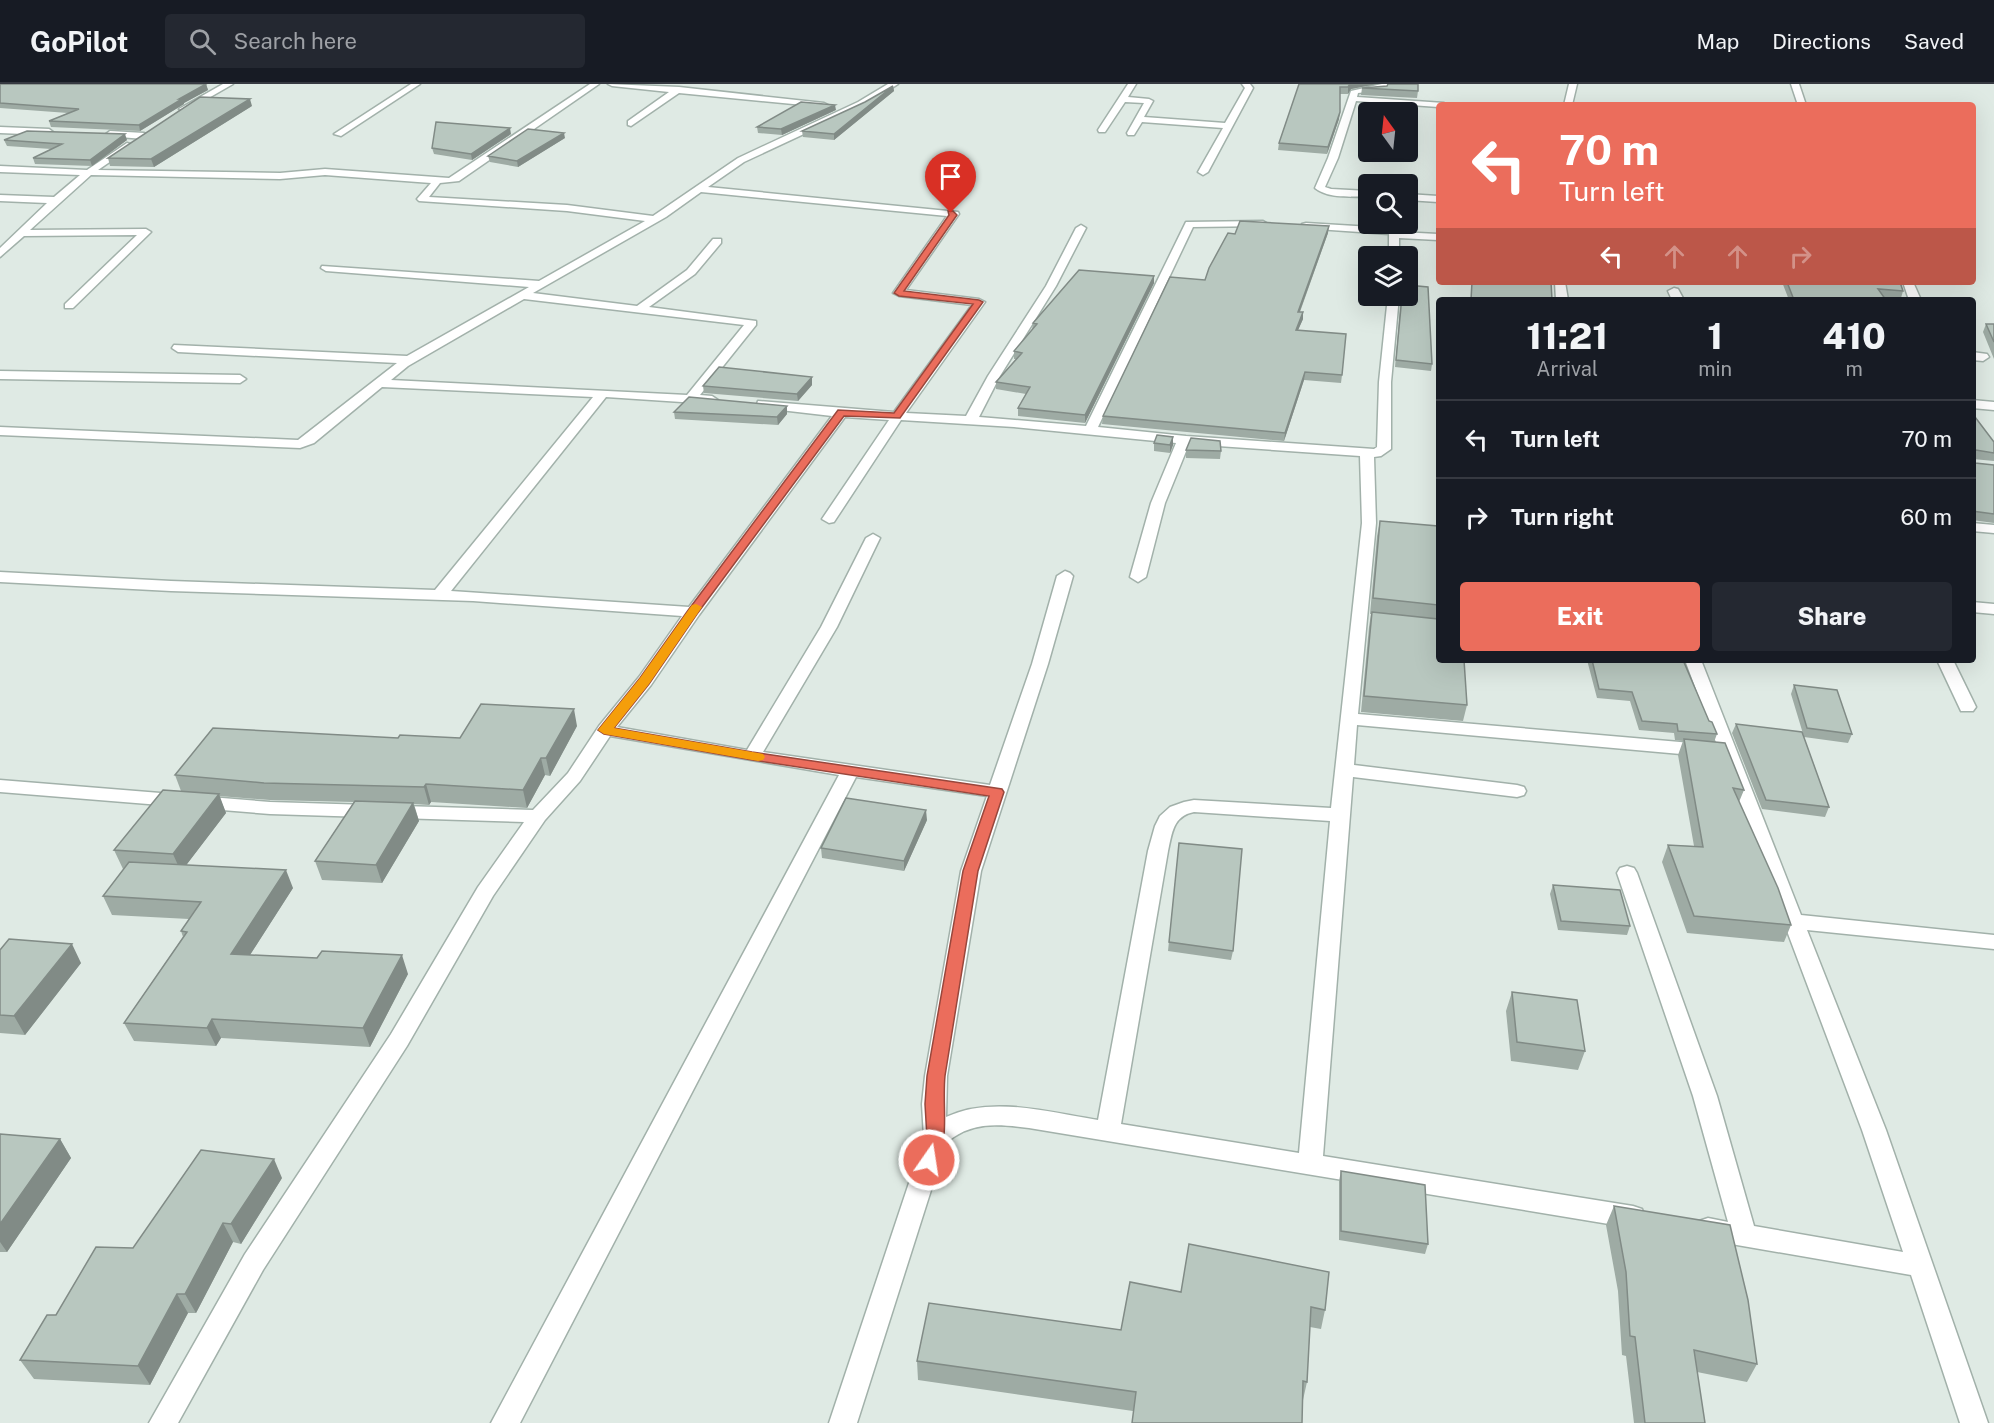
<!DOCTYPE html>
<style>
:root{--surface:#171b24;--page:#242831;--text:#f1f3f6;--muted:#9ea1a6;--line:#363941;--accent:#eb6d5c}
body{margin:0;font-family:"Public Sans",sans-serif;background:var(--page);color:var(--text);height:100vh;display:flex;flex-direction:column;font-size:22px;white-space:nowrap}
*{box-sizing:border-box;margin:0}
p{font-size:20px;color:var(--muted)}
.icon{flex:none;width:33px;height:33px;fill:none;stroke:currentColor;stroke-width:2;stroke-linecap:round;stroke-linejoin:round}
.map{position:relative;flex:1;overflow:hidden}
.details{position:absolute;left:1436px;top:213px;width:540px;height:366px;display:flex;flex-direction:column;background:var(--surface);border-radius:6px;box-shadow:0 6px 24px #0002}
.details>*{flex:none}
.guide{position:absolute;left:1436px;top:18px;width:540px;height:183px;border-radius:6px;box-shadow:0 6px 24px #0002;background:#eb6d5c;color:#fff;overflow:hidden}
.needle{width:39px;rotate:345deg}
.fabs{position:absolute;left:1358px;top:18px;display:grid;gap:12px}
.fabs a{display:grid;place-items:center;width:60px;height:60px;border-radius:6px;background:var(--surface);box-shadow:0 6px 24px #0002;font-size:30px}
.pin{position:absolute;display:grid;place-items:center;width:51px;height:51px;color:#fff;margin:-62px -26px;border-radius:50% 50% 50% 0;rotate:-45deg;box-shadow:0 0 6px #0007}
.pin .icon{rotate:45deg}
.me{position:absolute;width:66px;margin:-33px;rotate:13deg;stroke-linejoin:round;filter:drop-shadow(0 0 4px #0008)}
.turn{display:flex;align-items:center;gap:21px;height:126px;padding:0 24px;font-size:27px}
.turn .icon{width:78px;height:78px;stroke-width:2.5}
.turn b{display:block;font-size:42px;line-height:51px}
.lanes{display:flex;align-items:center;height:57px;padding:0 24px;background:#0003;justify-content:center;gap:30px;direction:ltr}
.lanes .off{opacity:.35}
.eta{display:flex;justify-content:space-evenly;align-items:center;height:102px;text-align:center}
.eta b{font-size:36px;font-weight:800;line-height:42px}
.action{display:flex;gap:12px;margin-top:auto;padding:12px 24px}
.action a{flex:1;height:69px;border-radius:6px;background:var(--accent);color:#fff;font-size:24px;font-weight:800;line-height:69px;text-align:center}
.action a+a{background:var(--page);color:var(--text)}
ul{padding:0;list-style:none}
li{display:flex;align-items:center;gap:18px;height:78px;padding:0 24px;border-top:2px solid var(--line)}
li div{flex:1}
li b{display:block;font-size:22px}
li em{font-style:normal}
header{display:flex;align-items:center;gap:36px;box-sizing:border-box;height:84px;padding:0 30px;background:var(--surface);border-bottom:2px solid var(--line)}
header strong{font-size:28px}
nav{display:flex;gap:33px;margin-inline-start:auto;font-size:21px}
.search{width:420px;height:54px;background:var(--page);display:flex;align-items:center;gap:15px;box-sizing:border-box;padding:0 21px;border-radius:6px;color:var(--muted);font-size:22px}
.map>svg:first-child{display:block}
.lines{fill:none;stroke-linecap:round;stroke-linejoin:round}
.street-casing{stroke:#a2b1aa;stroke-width:3}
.street{fill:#fff;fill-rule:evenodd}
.wall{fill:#9eaba4}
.shaded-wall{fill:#818b86}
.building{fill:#b8c7bf;stroke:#818b86;stroke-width:1.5}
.route{fill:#eb6d5c;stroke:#99473c;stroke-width:1.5}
.slow{fill:#f59e0b}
</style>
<header>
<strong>GoPilot</strong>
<div class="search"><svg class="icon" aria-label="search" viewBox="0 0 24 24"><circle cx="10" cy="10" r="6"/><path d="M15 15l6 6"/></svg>Search here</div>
<nav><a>Map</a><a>Directions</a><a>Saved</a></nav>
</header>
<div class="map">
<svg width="1994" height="1339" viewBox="0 0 1994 1339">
<rect width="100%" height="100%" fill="#dfeae4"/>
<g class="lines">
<!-- street casing -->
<g class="street-casing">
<path id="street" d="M223,0H233L186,27L179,25Z
M411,0H420L341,52L334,50Z
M590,0H599L459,97L440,99L429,113L567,121L653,132L738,74L858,18L888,0H898L864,22L744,78L708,103L958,128L959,130L906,206L979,215L985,218L906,329L966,332L988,292L1046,202L1076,144L1081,141L1086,144L1056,202L1000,292L979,333L1086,342L1186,138L1263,137L1268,140L1267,142L1193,143L1098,343L1186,352L1374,365L1377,363L1379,298L1388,212H1399L1391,298V365L1381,372L1374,373L1376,439L1358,630L1703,660L1709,662L1712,666L1709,670L1703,672L1357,641L1354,681L1517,701L1524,703L1526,707L1524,711L1517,713L1353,693L1323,1072L1633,1122L1642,1125L1645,1133L1642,1141L1633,1144L1029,1044C998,1040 971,1037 946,1059L857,1339H829L924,1054L922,1020L925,992L961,787L987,712L856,693L520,1339H491L839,691L610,652L580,697L545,736L493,812L407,962L263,1186L178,1339H149L245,1170L391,950L478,803L524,738L270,730L0,708V696L270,718L533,726L568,689L599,642L639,593L682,532L473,517L171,507L0,498V488L171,497L435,506L593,313L382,303L314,359L300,364L0,351V343L298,356L397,279L178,268L172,264L174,261L407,272L529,203L326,187L321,184L322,182L539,197L645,137L567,127L419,117L417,115L431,99L325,91L280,95L91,91L30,146L146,145L151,148L73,224H65V220L137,151L24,152L0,173V164L47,119L0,117V111L54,113L80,91L0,88V82L87,86L127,59L130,60V64L98,86L280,89L325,85L449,94ZM701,108L947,132L893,209L899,212L972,221L894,328L758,317L757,320L763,324L832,332L689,523L451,507L606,313L712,320L718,316L712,312L700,311L756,241V237L649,223L695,190L721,159V155H713L687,186L637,222L533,209L666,133ZM524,215L744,241L687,311L391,296L408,282ZM845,333L889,336L822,435L829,439L834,438L901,336L1014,343L1176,359L1151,419L1130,493L1138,498L1146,493L1165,419L1189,360L1360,372L1362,439L1331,724L1194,716L1184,718L1170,723L1160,732L1155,742L1148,767L1098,1036C1050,1029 993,1011 946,1033L947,992L981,787L1048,580L1073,492L1070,489L1065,487L1057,492L1032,580L990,701L763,668L837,543L880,454L873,450L866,454L821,543L747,666L617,643L651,601L699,531ZM1194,728L1330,737L1299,1069L1121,1040L1168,767C1172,749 1173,732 1194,728Z
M608,0L679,3L824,19L828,21L824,23L679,9L631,42L628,41V37L669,8L612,2Z
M1128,0H1136L1128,13L1149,15L1153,17L1144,33L1225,39L1245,4L1242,0H1250L1253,4L1208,88L1203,91L1198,88L1223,44L1142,38L1134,51H1128L1127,49L1144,19L1125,18L1105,48H1099L1098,46Z
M1382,0H1390L1386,6L1358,9L1357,13L1444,19L1448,21H1438V23L1356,17L1338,74L1325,103L1331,105L1368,107V113C1351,112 1329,115 1315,104L1328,74L1351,7Z
M1569,0H1577L1572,21H1564Z
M1791,0H1799L1806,21H1798Z
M0,43L49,45L53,48L49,51L0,49Z
M110,47L144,49L148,52L144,55L107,52L106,50Z
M1407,110L1438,112V118L1407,116Z
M1306,139L1389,144V140H1399V148L1438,150V156L1399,154V172H1389V150L1302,144V140Z
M1555,198H1565L1568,216H1556Z
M1903,198H1913L1921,216H1909Z
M1674,204L1678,205L1684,216H1672L1668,207Z
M1972,268L1987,270L1989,273L1983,277L1972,276Z
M0,287L240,291L246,295L240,299L0,295Z
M1972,316L1994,318V326L1972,324Z
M1972,439L1994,441V449L1972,447Z
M1972,518L1994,520V530L1972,528Z
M1685,576H1701L1801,831L1994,851V865L1807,846L1886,1046L1988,1339H1960L1911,1191L1708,1156L1699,1153L1695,1145L1699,1137L1708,1134L1728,1138L1693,1012L1617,789L1620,784L1627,782L1634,784L1637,789L1717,1012L1754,1142L1903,1168L1862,1046Z
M1937,576H1953L1976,623L1973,627H1961Z"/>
</g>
<!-- street -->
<use href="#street" class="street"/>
</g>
<!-- wall -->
<path class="wall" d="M0,0H206L208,6L184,19V20L140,47L51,43L49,37L68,29L0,24Z
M1299,0H1377L1351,5L1348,10H1340L1339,35L1327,70L1278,66L1279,59Z
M893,2L894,7L834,56L803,53L802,47L865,18Z
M1387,2L1418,7L1417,14L1361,11L1362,4Z
M252,22L154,83L110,82L108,74Z
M836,26L782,51L758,49L757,43Z
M511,50L472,76L434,70L432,64Z
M565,54L518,83L490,78L488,72Z
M4,56H127L92,82L35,80L33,74L51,65L7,62Z
M1328,149L1300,228L1303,235L1298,246L1342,291L1341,299L1304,296L1284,357L1102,340L1103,332L1205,196L1235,150Z
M1154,192V199L1085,339L1018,332V324L1026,310L996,305V298L1016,275H1014V267L1032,246L1033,239Z
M1782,198H1900L1903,207L1901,214L1884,213L1886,216H1789Z
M1400,212H1407L1432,280L1431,287L1395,283L1401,212Z
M1986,240H1994V275L1983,248Z
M812,293V301L798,317L704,309L703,302Z
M787,322V330L778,341L675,335L674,328Z
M1972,329L1994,358V377L1973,375V377L1975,379L1994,381V439L1972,436Z
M1154,359L1173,361L1170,369L1154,367Z
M1186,366L1221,367L1220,375L1186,374Z
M1380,437L1438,442V576L1467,621L1463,637L1361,628L1369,543L1371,530H1370L1377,452Z
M1587,576H1683L1709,637L1717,650L1714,658L1744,706L1739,718L1791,841L1784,858L1687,849L1662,778L1668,761L1694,762L1678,671L1683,657L1675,656L1674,649L1639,646L1630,617L1597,614Z
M1794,601L1852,650L1848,659L1804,653L1829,723L1825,733L1762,725L1732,649L1736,640L1804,653L1791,610Z
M577,642L550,692L545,691L527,724L431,718L429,721L414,720L419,737L382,799L322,796L315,777L354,718L270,716L219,712L226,729L186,781L293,804L250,871L408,890L370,963L221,954L216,962L134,957L124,939L183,853L181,847L189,835L112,831L103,812L124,785H123L114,766L181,707L175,691L398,654H460Z
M927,736L904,787L822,774L821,764Z
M1179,759L1233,867L1231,876L1168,867Z
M1553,801L1630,842L1627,851L1558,846L1550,810Z
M0,866L81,879L25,951L0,949Z
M1512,908L1585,967L1578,986L1511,977L1506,927Z
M0,1050L60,1055L71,1074L7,1168H0Z
M1341,1087L1428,1160L1425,1170L1339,1156V1097Z
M282,1094L241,1160L233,1158L196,1229H188L150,1301L34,1295L20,1276L56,1231L133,1164Z
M1614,1122L1757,1280L1747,1298L1697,1288L1705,1339H1634L1626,1272L1622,1271L1618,1207L1606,1141Z
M1189,1160L1325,1226L1321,1245L1310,1243L1307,1298L1303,1316L1133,1327L918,1296L917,1277L1121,1246L1181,1208Z"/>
<!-- shaded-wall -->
<path class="shaded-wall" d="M206,0L208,6L184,19V20L140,47L139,41L179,15Z
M1350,0H1377L1351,5L1348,10V3Z
M893,2L894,7L834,56V50Z
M250,15L252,22L154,83L151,75Z
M835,21L836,26L782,51L781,45Z
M1340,28L1339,35L1327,70L1328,63Z
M510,44L511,50L472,76L471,70Z
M564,49L565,54L518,83L517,77Z
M125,50L127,56L92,82L90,76Z
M1329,142L1328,149L1297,235L1298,228Z
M1154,192V199L1085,339V331Z
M1303,228V235L1295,253L1296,246Z
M1305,288L1304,296L1284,357L1285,349Z
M812,293V301L798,317L797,310Z
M787,322V330L778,341L777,333Z
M1173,353V361L1170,369V361Z
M574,625L577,642L550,692L546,674Z
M541,674L545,691L527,724L523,706Z
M426,700L431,718L429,721L424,703Z
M219,710L226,729L181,788L173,770Z
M413,719L419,737L382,799L376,781Z
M926,726L927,736L904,787V777Z
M286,786L293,804L239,888L231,870Z
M72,860L81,879L25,951L14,932Z
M402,871L408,890L370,963L363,944Z
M212,935L221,954L216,962L207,944Z
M60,1055L71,1074L7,1168L0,1158V1140Z
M274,1075L282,1094L241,1160L231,1140Z
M223,1139L233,1158L196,1229L185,1210Z
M177,1210L188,1229L150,1301L138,1282Z"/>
<!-- building -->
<path class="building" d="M0,0H206L179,15H182L139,41L49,37L79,25L0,19Z
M1299,0H1350L1348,3H1340V28L1328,63L1279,59Z
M1388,0H1418V7L1362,4L1387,2Z
M893,2L834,50L802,47L865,18Z
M200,13L250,15L151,75L108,74Z
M801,18L835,21L781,45L757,43Z
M436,38L510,44L471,70L432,64Z
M528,45L564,49L517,77L488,72Z
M27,47L125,50L90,76L33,74L62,60L4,56Z
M1240,137L1329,142L1298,228H1303L1296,246L1346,250L1342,291L1305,288L1285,349L1103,332L1170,193L1205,196L1209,184L1228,149L1235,150Z
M1079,186L1154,192L1085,331L1018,324L1030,303L996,298L1022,269L1014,267L1037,240L1033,239Z
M1472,198H1551L1552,216H1471Z
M1787,198H1900L1903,207L1878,205L1886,216H1794Z
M1407,201L1428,203L1432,280L1396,276L1402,212H1407Z
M1986,240H1994V258Z
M719,283L812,293L797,310L703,302Z
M689,313L787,322L777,333L674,328Z
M1972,329L1994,358V369L1976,366L1973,369V377L1975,379L1994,381V430L1972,427Z
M1157,351L1173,353L1170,361L1154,359Z
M1191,354L1220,357L1221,367L1186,366Z
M1380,437L1438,442V521L1373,514Z
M1372,528L1438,535V576H1464L1467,621L1364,612Z
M1592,576H1683L1709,637L1712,638L1717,650L1678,647L1677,640L1642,637L1632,608L1599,605Z
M1794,601L1837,606L1852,650L1807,644Z
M481,620L574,625L546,674H541L523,706L426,700L424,703L264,699L175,691L213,644L398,654L400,651L460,654Z
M1736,640L1802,648L1829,723L1766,716Z
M1684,655L1725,659L1744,706L1733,704L1778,804L1791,841L1694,832L1668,761L1703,763Z
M163,706L219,710L173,770L114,766Z
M846,714L926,726L904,777L821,764Z
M355,717L413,719L376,781L315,777Z
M1179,759L1242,765L1233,867L1169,858Z
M129,778L286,786L231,870L317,874L322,867L402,871L363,944L212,935L207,944L124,939L187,848L181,847L201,818L103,812Z
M1553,801L1620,806L1630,842L1561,837Z
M9,855L72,860L14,932L0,931V866Z
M1512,908L1577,916L1585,967L1517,958Z
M0,1050L60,1055L0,1140Z
M201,1066L274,1075L231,1140L223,1139L185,1210H177L138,1282L20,1276L47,1231H56L96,1163L133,1164Z
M1341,1087L1425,1101L1428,1160L1341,1147Z
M1614,1122L1730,1141L1748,1216L1757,1280L1694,1266L1705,1339H1645L1635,1253L1630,1252L1626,1188Z
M1189,1160L1329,1188L1325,1226L1311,1223L1307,1298L1303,1297L1302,1339H1132L1136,1308L917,1277L929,1219L1121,1246L1130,1198L1181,1208Z"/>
<!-- route -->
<path class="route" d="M948,127H953L957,131L904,207L979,216L983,218L900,334L844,332L697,530L649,600L614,644L752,668L1002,705L1004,708L978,787L945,992C942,1023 950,1053 936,1081L929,1083L923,1081L920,1076L927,1054L925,1020L927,992L963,787L989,712L752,676L604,650L598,646L640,594L689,525L838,326L894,329L973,220L899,212L894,209L949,131Z"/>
<!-- slow -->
<path class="slow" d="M696,520L702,523L649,600L614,644L758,669L763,670L765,673L763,676L758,677L604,650L598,646L640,594L692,521Z"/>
</svg>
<div class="fabs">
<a><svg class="needle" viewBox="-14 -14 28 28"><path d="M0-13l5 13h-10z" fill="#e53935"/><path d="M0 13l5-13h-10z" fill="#9ea1a6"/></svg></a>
<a><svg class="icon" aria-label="search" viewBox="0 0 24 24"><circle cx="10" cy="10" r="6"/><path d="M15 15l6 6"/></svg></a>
<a><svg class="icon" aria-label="layers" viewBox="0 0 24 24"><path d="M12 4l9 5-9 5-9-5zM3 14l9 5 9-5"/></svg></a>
</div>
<div class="pin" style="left:951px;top:129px;background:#d93025"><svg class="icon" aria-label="arrive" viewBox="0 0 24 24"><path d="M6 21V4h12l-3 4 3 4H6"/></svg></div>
<svg class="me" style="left:929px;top:1076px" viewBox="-20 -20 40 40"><circle r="17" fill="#eb6d5c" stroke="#fff" stroke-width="3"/><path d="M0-11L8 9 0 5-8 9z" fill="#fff"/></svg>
<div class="guide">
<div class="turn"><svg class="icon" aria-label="left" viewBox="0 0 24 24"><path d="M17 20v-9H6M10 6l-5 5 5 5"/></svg><div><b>70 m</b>Turn left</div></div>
<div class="lanes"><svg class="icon" aria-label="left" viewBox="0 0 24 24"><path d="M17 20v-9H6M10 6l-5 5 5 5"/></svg><svg class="icon off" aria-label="ahead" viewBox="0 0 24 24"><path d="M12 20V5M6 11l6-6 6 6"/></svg><svg class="icon off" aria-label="ahead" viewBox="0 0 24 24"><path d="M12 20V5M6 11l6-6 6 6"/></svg><svg class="icon off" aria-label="right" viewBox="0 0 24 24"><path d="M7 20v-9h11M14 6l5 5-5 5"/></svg></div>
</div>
<section class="details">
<div class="eta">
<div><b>11:21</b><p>Arrival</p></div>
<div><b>1</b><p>min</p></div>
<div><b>410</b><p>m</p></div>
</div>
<ul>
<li><svg class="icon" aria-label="left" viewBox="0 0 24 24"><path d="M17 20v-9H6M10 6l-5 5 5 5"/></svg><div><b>Turn left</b></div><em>70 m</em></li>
<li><svg class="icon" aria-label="right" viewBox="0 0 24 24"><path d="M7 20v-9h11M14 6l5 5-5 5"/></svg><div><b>Turn right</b></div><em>60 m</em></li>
</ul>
<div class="action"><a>Exit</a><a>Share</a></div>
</section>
</div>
